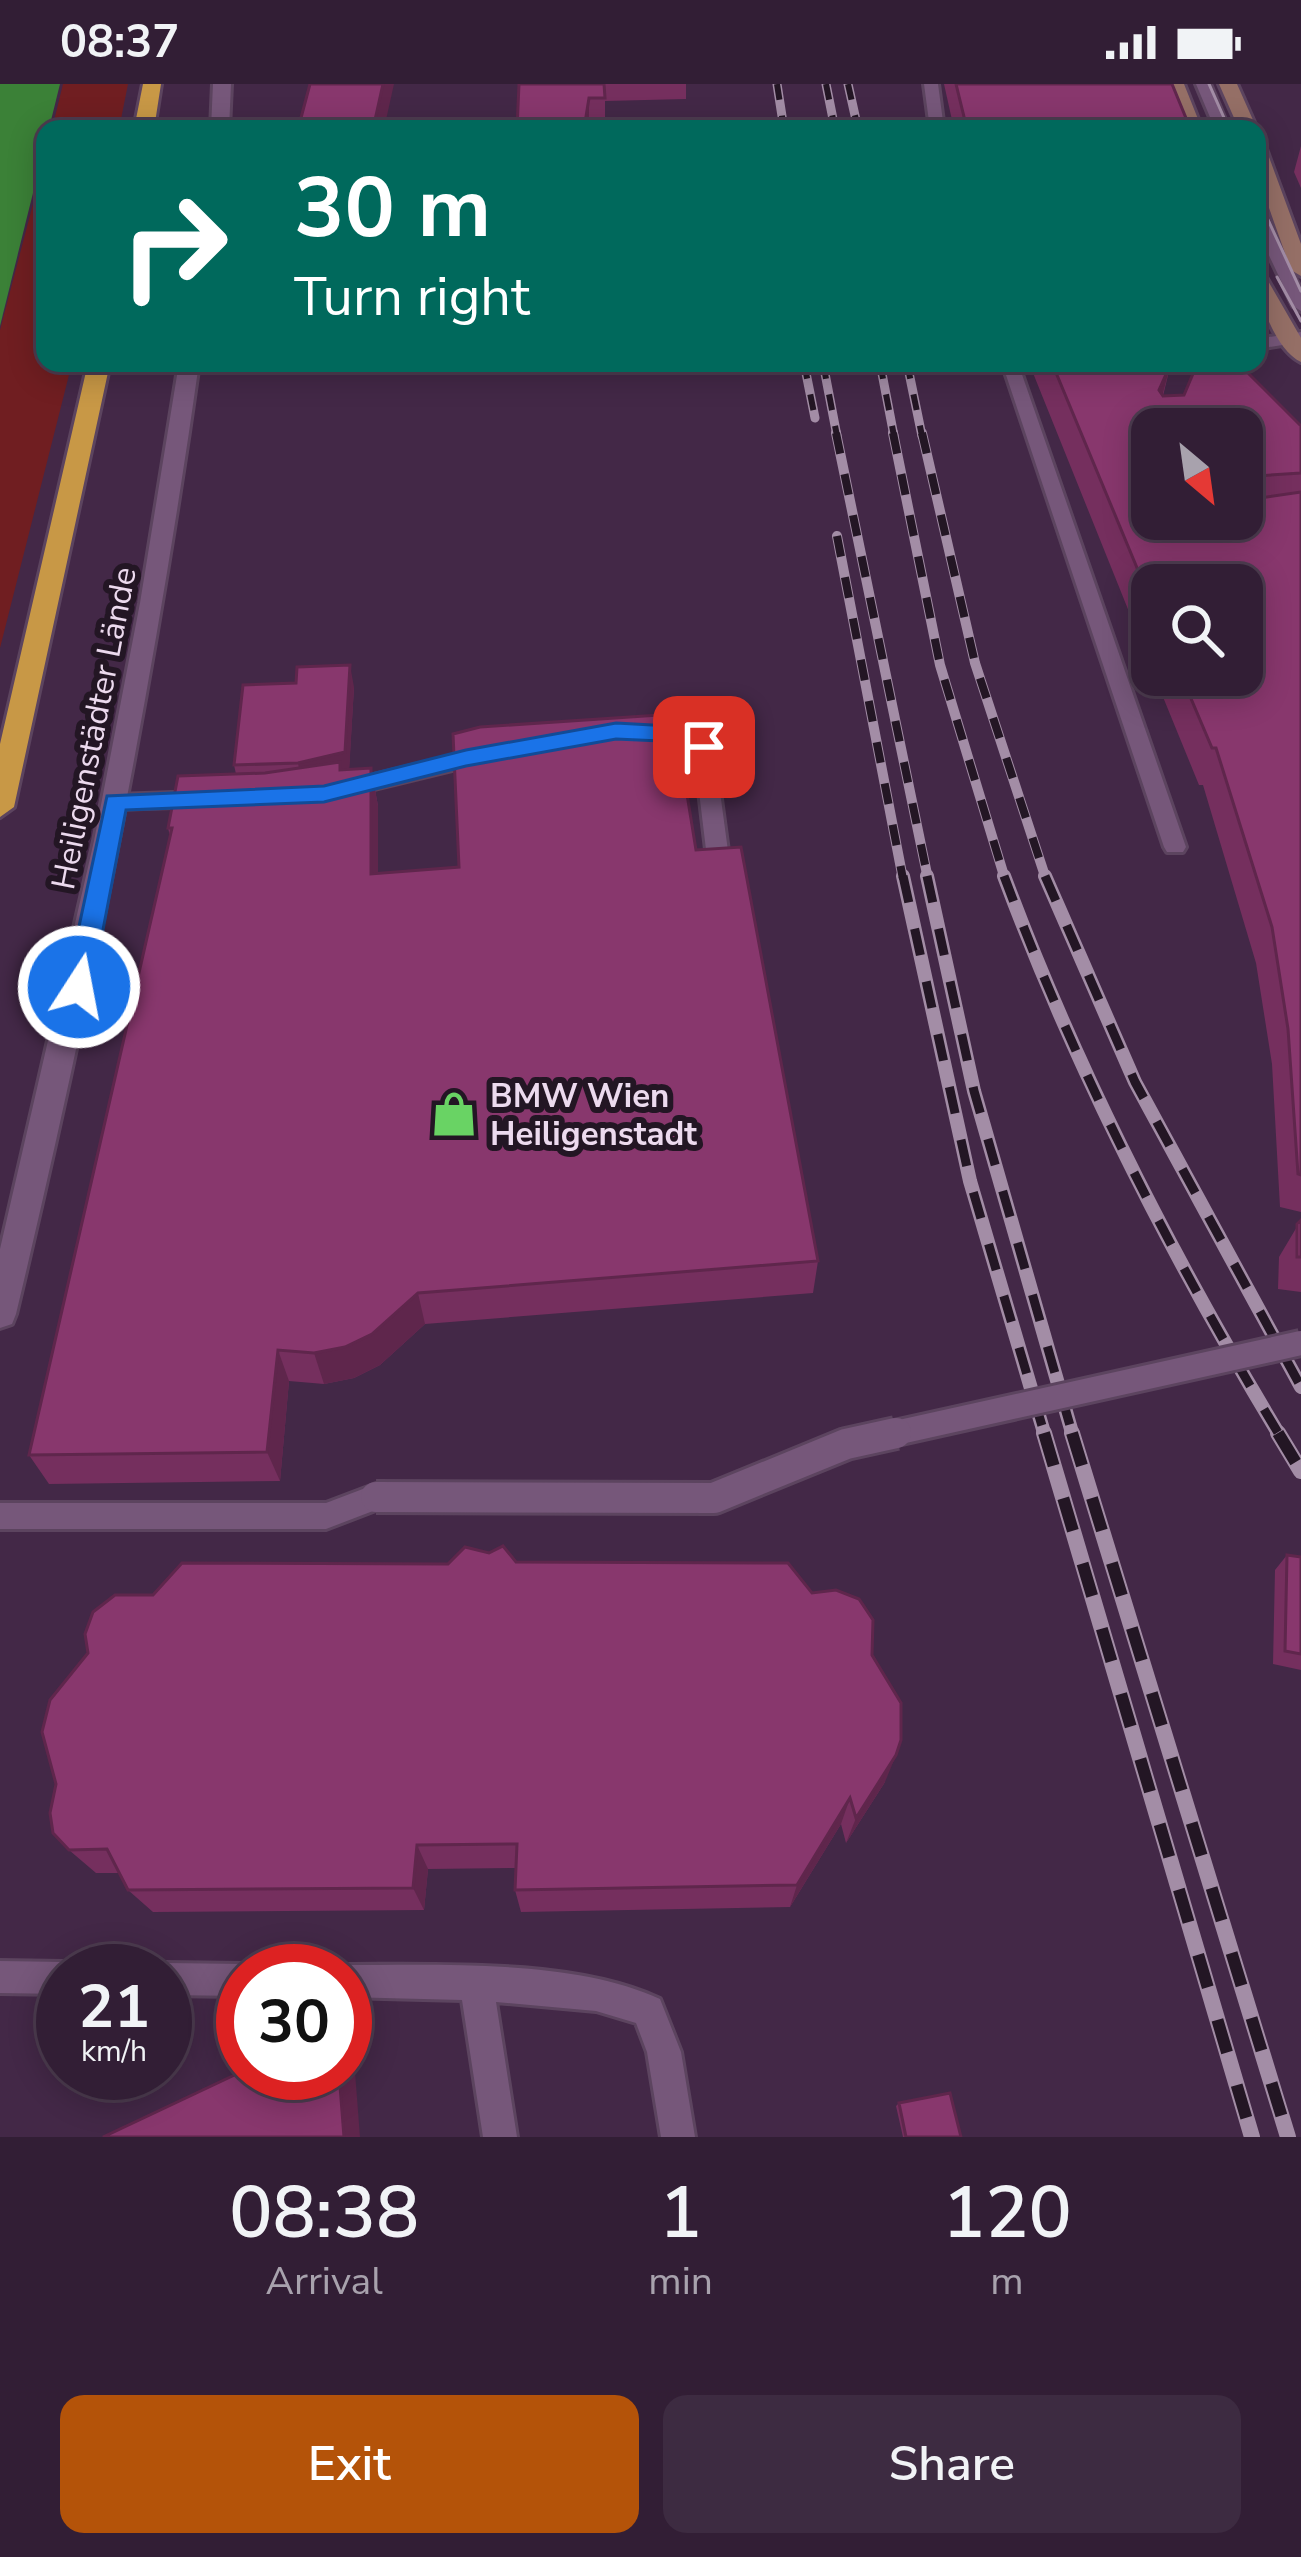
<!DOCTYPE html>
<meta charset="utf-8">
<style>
:root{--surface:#321e35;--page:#3d2b41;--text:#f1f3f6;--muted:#a8a2ad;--line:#4d3c50;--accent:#b45309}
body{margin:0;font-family:"Nunito Sans",sans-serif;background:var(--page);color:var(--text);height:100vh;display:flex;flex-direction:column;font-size:45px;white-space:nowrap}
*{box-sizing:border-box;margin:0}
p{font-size:39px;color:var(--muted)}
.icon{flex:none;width:66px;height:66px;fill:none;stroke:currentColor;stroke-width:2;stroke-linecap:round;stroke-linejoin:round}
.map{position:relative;height:2053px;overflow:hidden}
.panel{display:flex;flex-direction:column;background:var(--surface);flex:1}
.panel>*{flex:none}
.banner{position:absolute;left:36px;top:36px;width:1230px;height:252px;border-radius:24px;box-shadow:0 6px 30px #0003,0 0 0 3px var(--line);background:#00695c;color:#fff;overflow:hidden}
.needle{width:78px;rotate:151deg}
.tools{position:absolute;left:1131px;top:324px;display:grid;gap:24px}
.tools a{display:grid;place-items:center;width:132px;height:132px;border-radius:24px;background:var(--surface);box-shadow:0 6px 30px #0003,0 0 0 3px var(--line);font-size:60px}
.speed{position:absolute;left:36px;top:1860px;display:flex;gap:24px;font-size:60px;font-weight:700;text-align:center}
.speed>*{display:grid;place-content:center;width:156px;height:156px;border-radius:50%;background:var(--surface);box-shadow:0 6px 30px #0003,0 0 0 3px var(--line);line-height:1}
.speed small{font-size:30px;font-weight:400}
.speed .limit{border:18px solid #d22;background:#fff;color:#111}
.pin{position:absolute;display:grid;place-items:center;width:102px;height:102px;color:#fff;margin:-51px;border-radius:24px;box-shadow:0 6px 18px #0006}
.me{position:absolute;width:132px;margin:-66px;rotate:11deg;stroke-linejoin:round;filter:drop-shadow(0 0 9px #0008)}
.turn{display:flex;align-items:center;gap:42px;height:252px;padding:0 60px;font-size:54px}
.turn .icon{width:156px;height:156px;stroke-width:2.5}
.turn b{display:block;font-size:84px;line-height:102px}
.eta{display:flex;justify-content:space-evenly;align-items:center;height:204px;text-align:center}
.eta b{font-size:72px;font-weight:600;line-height:84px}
.cta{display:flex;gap:24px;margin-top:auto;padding:24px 60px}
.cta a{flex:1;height:138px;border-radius:24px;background:var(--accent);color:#fff;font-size:48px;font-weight:600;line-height:138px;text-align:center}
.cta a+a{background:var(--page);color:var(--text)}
.status{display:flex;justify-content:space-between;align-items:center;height:84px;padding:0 60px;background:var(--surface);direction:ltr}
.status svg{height:33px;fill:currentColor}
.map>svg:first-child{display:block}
.green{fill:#701e21}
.water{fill:#3b8137}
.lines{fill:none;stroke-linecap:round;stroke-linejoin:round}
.service-casing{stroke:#5c445f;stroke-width:6}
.minor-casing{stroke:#5c445f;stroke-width:6}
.secondary-casing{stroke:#5c445f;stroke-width:6}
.trunk-casing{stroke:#5c445f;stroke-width:6}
.service{fill:#76577a;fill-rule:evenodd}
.minor{fill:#76577a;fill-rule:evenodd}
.secondary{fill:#956f66;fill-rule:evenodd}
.trunk{fill:#c89846;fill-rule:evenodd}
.tram{stroke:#a38da6;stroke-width:3}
.rail-far3-casing{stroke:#a38da6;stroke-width:9}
.rail-far2-casing{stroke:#a38da6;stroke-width:10}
.rail-far1-casing{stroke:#a38da6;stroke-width:14}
.rail-casing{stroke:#a38da6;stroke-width:16}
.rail-far3{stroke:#231624;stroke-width:6;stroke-dasharray:16;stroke-linecap:butt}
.rail-far2{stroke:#231624;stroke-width:8;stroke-dasharray:21;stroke-linecap:butt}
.rail-far1{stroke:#231624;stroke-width:9;stroke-dasharray:27;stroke-linecap:butt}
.rail{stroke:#231624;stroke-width:12;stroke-dasharray:34;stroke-linecap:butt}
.service-bridge-far1-casing{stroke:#5c445f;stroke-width:30;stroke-linecap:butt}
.service-bridge-casing{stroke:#5c445f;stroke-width:36;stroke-linecap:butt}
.service-bridge-far1{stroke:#76577a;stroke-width:24}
.service-bridge{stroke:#76577a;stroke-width:30}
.wall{fill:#752f5e;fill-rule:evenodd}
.shaded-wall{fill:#5f264c}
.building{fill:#88376d;stroke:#5f264c;stroke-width:3}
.route{fill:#1a73e8;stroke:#114b97;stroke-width:3}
.labels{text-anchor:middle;stroke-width:12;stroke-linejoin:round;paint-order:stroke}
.street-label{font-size:33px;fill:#ecdaee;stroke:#231624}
.poi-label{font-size:33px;font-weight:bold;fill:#ecdaee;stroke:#231624;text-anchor:start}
</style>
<div class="status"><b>08:37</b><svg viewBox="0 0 49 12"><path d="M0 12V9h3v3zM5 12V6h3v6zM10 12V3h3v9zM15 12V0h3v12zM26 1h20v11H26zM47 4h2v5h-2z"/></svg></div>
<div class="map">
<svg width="1301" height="2053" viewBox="0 0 1301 2053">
<rect width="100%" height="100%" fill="#432847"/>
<!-- green -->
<path class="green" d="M63,0H128L119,45H52Z
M45,74V279H72L0,564V246Z"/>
<!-- water -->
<path class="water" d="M0,0H60L0,242Z"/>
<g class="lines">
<!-- service casing -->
<g class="service-casing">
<path id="service" d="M924,0H938L944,45H930Z
M1196,0H1210L1229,45H1215Z
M1257,126L1264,130L1301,206V227L1293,222L1257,146Z
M1301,248V258L1257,265V255Z
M1002,279H1018L1186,763L1183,768H1167L1164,763Z
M645,641L695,645L714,663L730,782L727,788L719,790L708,782L694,666L683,657L638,653V643Z
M486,664L493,666V676L345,712L335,705L345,698Z
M203,708L213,715L203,722L115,725L105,718L115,711Z
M376,1400L386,1404L390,1413L386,1422L326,1445H0V1419H326Z
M0,1877L63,1878L76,1887H63V1910L0,1909Z
M165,1879L243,1880L256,1887H243V1912L165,1911V1887H152Z
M345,1881C439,1881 575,1875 660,1915L681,1968L695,2053H661L647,1968L636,1939L596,1927L496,1918L517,2053H483L462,1916L345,1913V1887H333Z"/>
</g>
<!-- minor casing -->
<g class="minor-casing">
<path id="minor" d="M213,0H231L229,45H211Z
M179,279H199C154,599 91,915 16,1230L12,1240L0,1244V1165L94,757L140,519Z"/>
</g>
<!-- secondary casing -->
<g class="secondary-casing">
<path id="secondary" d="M1166,0H1184L1202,45H1184Z
M1219,0H1237L1257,45H1239Z
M1257,60L1266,65L1301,160V192L1291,186L1257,90Z
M1257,189L1267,195L1301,254V278C1276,266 1257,216 1257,189Z"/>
</g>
<!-- trunk casing -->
<g class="trunk-casing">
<path id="trunk" d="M143,0H161L154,45H134Z
M88,279H110L14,723L0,733V660Z"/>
</g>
<!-- service -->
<use href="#service" class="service"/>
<!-- minor -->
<use href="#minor" class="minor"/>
<!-- secondary -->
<use href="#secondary" class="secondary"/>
<!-- trunk -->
<use href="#trunk" class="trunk"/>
<!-- tram -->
<path class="tram" d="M1209,0L1229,45
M1257,112L1301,207
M1277,193L1301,237"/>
<!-- rail-far3 casing -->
<g class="rail-far3-casing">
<path id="rail-far3" d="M777,0L784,45
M826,0L835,45
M848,0L858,45
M804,279L815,334
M823,279L837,352
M880,279L894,352
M907,279L922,352"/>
</g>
<!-- rail-far2 casing -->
<g class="rail-far2-casing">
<path id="rail-far2" d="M836,349L928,795
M893,349L940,581L1005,795
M922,349L975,579L1046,795
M837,452L903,795"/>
</g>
<!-- rail-far1 casing -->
<g class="rail-far1-casing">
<path id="rail-far1" d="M903,792L970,1097L1045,1352
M927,792L974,1007L1073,1352
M1004,792C1077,988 1172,1173 1280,1352
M1045,792L1135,998L1301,1303"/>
</g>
<!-- rail casing -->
<g class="rail-casing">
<path id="rail" d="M1044,1349L1252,2053
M1072,1349L1288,2053
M1278,1349L1301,1387"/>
</g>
<!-- rail-far3 -->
<use href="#rail-far3" class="rail-far3"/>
<!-- rail-far2 -->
<use href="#rail-far2" class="rail-far2"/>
<!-- rail-far1 -->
<use href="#rail-far1" class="rail-far1"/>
<!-- rail -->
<use href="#rail" class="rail"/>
<!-- service-bridge-far1 casing -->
<g class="service-bridge-far1-casing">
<path id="service-bridge-far1" d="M882,1352L1301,1259"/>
</g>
<!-- service-bridge casing -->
<g class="service-bridge-casing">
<path id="service-bridge" d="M376,1413L714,1414L846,1360L896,1349"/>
</g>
<!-- service-bridge-far1 -->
<use href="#service-bridge-far1" class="service-bridge-far1"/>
<!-- service-bridge -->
<use href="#service-bridge" class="service-bridge"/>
</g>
<!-- wall -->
<path class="wall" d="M519,0H686V15L605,17V41H590Z
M944,0H1172L1188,39L1186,45H954Z
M1301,62V104L1294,88Z
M1029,279H1171L1163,312L1301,342V1128L1280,1123L1272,980L1256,879L1203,701H1199L1154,591H1242L1152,501V585ZM1242,345V435H1152Z
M296,599L354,603L349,685L371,684L378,722V789L696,766L818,1177L813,1209L425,1240L380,1281L354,1294L324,1300L289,1297L280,1397L49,1400L29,1371L170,752L168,744L236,690L234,681Z
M1301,1136V1208L1278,1205L1279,1173Z
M1287,1471L1301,1473V1586L1273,1580L1275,1486Z
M516,1478L812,1509L872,1571L885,1698L846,1759L841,1740L790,1823L521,1828L515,1806L516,1784L428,1785L424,1826L153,1828L128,1806L119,1789H96L69,1766L153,1511L448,1480Z
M899,2019L961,2053H903L896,2022Z"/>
<!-- shaded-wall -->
<path class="shaded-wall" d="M383,0H394L384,45H373Z
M589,14V45H584Z
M1171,279L1161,316L1159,306Z
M350,581L354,603L349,690L302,701L298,679Z
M371,684L378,722V827L371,790Z
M418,1209L425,1240L380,1281L354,1294L324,1300L314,1269Z
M278,1266L289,1297L280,1397L267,1368Z
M896,1671L885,1698L846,1759L856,1734Z
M850,1714L841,1740L790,1823L797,1801Z
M417,1761L428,1785L424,1826L413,1804Z
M345,1953L353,1962L360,2053H344L339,1989H345Z"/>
<!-- building -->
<path class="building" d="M310,0H383L373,45H298Z
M519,0H604L605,14H589L584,45H517Z
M956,0H1172L1188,39L1120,37L1124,45H967Z
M1052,279H1171L1159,306L1163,312L1184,311L1195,285L1239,280L1301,342V389L1242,393V345H1152V435H1242V414L1247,416L1301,408V1091L1298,1090L1288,945L1272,843L1216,664H1212L1181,591H1242V501H1152V520Z
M350,581L345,668L298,679L234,681L243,601L296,599L297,583Z
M674,630L696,766L741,763L818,1177L418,1209L372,1250L345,1263L314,1269L278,1266L267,1368L29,1371L172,744H168L178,692L265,689L340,678V686L371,684V790L459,783L453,650L480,643Z
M1301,1136V1173H1297V1140Z
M503,1462L516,1478L788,1479L812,1509L836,1506L859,1515L873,1536L872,1571L901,1619V1656L896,1671L856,1734L850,1714L797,1801L515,1806L517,1760L417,1761L413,1804L128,1806L107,1765L69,1766L53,1749L50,1729L56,1700L42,1648L50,1616L88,1569L85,1550L93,1528L115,1511H153L182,1479L448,1480L465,1463L489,1469Z
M1287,1471L1301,1473V1570L1285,1567Z
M243,1987V1989H339L344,2053H103Z
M950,2009L961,2053H906L899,2019Z"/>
<!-- route -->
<path class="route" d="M616,639L688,643L715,663L704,671L683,658L616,655L466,682L324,718L126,726L92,903L79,913L66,903L107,712L324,702L466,666Z"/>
<!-- icons -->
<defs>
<g id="shop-bare" transform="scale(3.6)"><path d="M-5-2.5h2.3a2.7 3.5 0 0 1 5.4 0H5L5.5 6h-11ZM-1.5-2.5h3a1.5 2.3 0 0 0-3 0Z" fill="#69d364" stroke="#231624" stroke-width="2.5" paint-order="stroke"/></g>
</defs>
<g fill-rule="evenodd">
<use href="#shop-bare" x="454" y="1030"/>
</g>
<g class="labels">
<!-- street labels -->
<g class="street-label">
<text transform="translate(93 644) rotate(-79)" y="12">Heiligenstädter Lände</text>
</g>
<!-- poi labels -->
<g class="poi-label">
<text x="490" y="1023">BMW Wien<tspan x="490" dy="38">Heiligenstadt</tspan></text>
</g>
</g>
</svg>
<div class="tools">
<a><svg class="needle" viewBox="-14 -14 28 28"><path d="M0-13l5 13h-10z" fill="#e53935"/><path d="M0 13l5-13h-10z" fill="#a8a2ad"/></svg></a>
<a><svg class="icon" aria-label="search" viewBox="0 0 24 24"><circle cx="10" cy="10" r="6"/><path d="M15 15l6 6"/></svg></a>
</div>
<div class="speed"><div>21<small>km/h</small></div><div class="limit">30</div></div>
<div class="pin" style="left:704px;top:663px;background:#d93025"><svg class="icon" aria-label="arrive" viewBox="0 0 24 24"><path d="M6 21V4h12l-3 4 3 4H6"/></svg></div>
<svg class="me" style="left:79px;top:903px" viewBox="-20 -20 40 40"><circle r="17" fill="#1a73e8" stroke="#fff" stroke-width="3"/><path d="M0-11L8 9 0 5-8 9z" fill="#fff"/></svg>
<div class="banner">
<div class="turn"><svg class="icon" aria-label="right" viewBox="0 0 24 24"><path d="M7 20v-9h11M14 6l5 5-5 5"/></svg><div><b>30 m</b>Turn right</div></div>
</div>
</div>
<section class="panel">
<div class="eta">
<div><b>08:38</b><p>Arrival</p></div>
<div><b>1</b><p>min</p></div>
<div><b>120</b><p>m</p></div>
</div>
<div class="cta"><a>Exit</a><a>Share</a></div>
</section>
